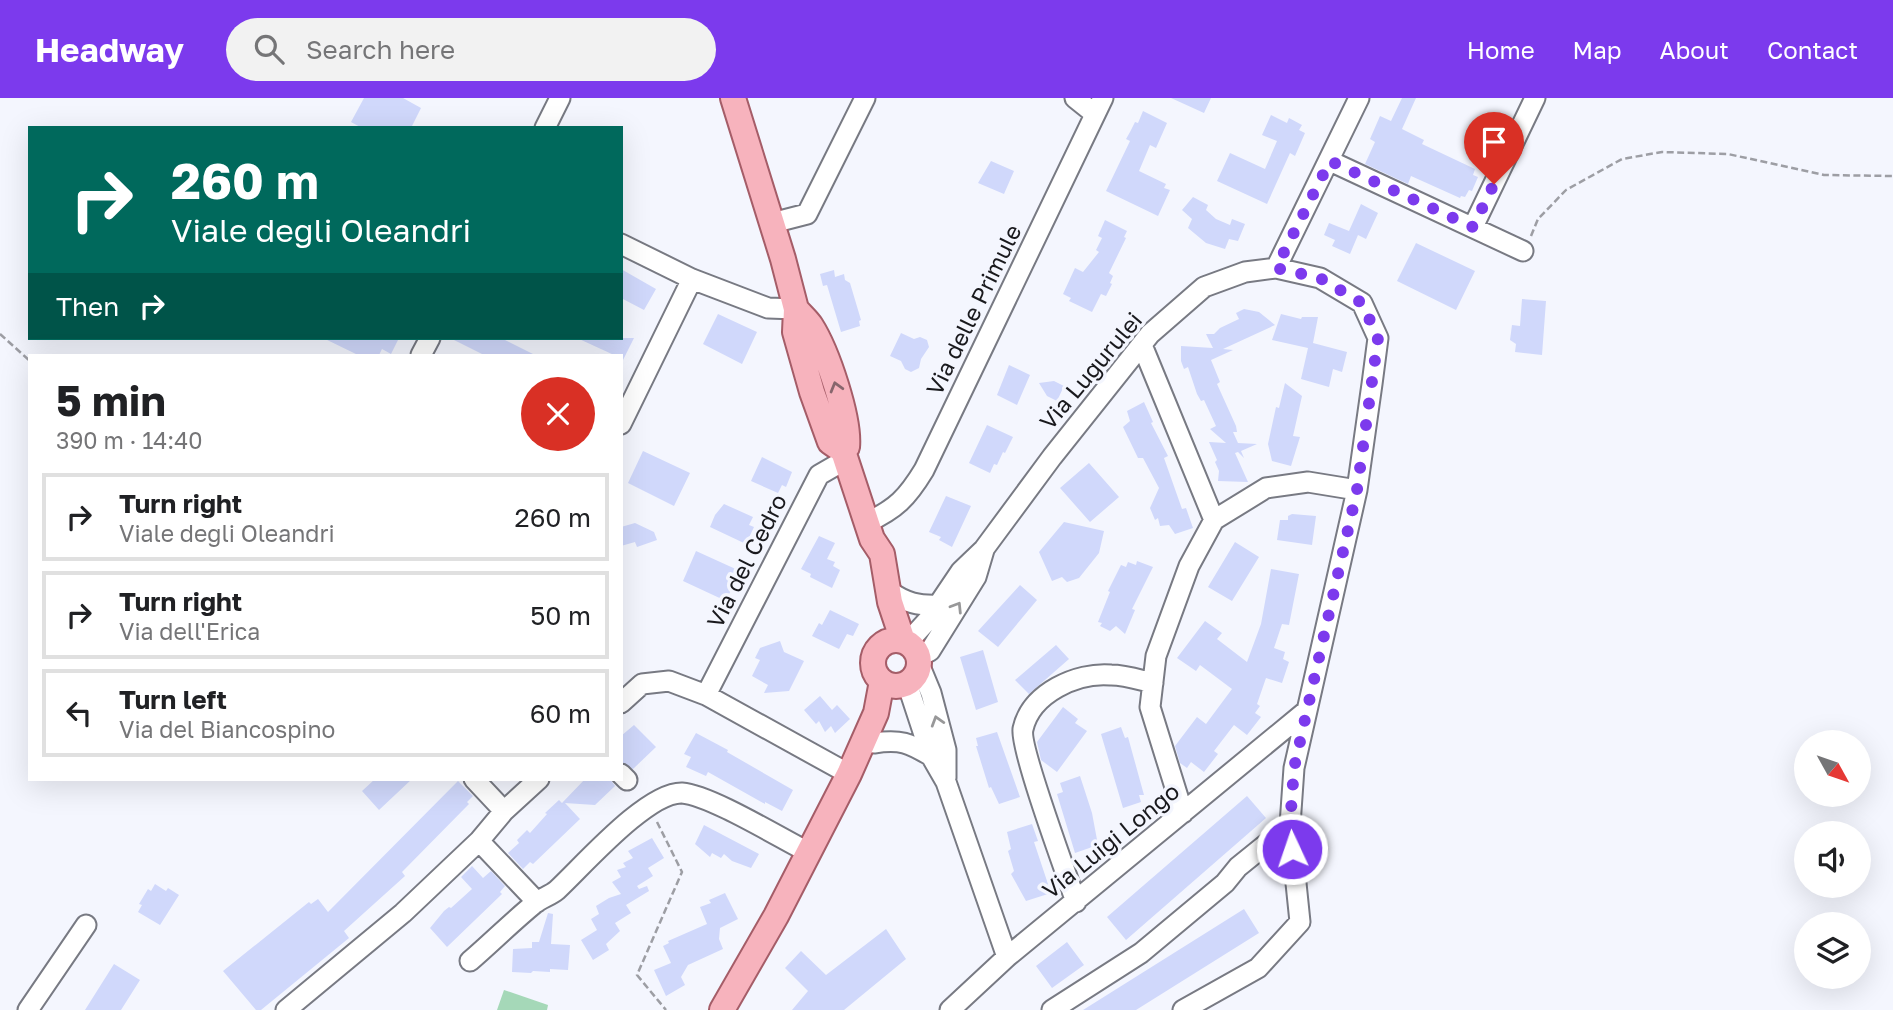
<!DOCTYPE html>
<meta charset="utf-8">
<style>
:root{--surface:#fff;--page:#f2f2f2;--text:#202124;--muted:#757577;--line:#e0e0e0;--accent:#7c3aed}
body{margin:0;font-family:"Golos Text",sans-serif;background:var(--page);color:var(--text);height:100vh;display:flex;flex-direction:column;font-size:26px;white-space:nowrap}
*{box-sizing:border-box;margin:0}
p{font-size:23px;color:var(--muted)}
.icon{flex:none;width:38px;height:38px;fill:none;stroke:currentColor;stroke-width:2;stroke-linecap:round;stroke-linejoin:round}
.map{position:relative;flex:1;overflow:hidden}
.panel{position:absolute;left:28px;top:256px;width:595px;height:427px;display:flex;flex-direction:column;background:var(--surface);border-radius:0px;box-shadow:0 7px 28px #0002}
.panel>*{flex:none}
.top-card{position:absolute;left:28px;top:28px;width:595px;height:214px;border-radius:0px;box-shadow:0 7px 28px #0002;background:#00695c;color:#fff;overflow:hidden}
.needle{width:46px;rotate:130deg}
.fabs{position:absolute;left:1794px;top:632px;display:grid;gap:14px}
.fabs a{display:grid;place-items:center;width:77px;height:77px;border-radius:50%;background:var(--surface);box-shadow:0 7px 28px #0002;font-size:35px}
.pin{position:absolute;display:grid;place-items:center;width:60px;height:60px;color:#fff;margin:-72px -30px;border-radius:50% 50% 50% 0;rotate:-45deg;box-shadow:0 0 7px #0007}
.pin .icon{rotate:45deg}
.me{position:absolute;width:77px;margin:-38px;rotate:357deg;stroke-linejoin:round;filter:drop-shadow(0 0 5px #0008)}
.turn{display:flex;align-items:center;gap:24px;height:147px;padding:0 28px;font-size:32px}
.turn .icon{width:91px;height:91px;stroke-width:2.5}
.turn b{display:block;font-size:49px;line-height:60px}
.then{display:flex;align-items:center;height:66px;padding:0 28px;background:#0003;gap:14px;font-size:26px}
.round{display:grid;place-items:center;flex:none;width:74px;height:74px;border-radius:37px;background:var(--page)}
.headline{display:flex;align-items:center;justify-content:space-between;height:119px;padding:0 28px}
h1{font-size:42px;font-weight:700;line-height:52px}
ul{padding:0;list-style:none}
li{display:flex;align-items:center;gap:21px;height:88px;margin:0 14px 10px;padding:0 14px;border:4px solid var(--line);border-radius:0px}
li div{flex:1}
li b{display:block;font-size:26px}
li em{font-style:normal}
header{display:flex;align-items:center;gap:42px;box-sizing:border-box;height:98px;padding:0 35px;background:var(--accent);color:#fff}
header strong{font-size:33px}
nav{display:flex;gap:38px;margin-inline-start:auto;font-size:24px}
.search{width:490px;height:63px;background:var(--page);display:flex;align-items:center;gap:18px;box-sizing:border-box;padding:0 24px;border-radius:38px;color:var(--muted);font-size:26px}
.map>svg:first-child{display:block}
.green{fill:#a5d8b8}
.building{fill:#d0d8fb}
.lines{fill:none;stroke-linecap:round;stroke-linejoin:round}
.minor-casing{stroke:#787a83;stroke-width:23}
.major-casing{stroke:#a55d68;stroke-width:28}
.path{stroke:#9d9ea4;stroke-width:2.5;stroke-dasharray:7 3.5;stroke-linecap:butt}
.minor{stroke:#fff;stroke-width:19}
.major{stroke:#f7b3bd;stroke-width:24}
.oneway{stroke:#88666d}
.oneway2{stroke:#989899}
.route{stroke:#7c3aed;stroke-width:12;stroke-dasharray:0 21.6}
.labels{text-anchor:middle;stroke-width:7;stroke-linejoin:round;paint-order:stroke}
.street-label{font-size:23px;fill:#19191d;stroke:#f4f6fe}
</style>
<header>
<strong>Headway</strong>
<div class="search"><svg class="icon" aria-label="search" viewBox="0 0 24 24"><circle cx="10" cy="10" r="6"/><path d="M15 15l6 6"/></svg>Search here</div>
<nav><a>Home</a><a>Map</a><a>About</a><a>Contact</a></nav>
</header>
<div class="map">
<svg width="1893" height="912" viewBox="0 0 1893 912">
<rect width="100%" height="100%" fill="#f4f6fe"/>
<!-- green -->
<path class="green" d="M504,892L548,907L547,912H497Z"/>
<!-- building -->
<path class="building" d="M364,0H403L421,10L411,30H362L351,24Z
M1171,0H1211L1204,15Z
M1402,0H1416L1402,31L1424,42L1422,46L1475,71L1473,77L1478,79L1472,93L1469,92L1465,99L1461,98L1460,100L1411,78L1408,86L1365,66L1375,44L1370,41L1380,18L1391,23Z
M1143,13L1167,25L1156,50L1150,47L1139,73L1166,86L1164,90L1170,92L1158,118L1106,93L1130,43L1126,41L1130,34L1135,24L1138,25Z
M1271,17L1287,25L1289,20L1302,27L1299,32L1305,35L1295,58L1290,55L1267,106L1217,83L1230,55L1265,71L1277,43L1262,37Z
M991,63L1014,73L1004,96L978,85Z
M1193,99L1208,107L1206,112L1216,121L1230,127L1232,121L1245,126L1238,143L1229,141L1225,151L1206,145L1188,130L1192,121L1182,112Z
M1361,106L1378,115L1366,141L1358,137L1350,156L1332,148L1335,142L1324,137L1329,125L1349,133Z
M1105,122L1127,133L1124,139L1126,140L1109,175L1113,178L1110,185L1112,186L1106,198L1101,196L1092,214L1069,203L1071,200L1063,196L1075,170L1083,174L1099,154L1096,152L1102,140L1098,138Z
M1416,145L1475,173L1456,212L1397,183Z
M621,171L656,191L644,212L621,200Z
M834,172L835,179L844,176L845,182L850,185L861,222L859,223L860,228L841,234L827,187L823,188L820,176Z
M1522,201L1546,203L1542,257L1515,254L1516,246L1510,242L1512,227L1520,228Z
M1244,211L1259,214L1275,227L1223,251L1233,252L1211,262L1220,284L1217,286L1236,328L1237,334H1233L1238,345L1257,346L1241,353L1244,360L1238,354L1235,355L1248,384L1218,383L1219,373L1215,364L1217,362L1209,344L1226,345L1210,331L1216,328L1204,302L1201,303L1197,296L1188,269L1184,271L1181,263V248L1213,250L1206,236H1214L1220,230L1239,221L1236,215Z
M718,216L757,234L742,266L703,246Z
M1281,216L1301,221L1302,219H1318L1313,245L1347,254L1342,274L1333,271L1329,289L1301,281L1308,250L1272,242Z
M901,235L914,241L920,239L927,242L929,249L921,261L919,270L911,274L905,271L901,263L890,258Z
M323,240H399L391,256L382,251L379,257H358Z
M450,240H501L535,257H484Z
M577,240H634L623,262L621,257H614Z
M1009,267L1030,277L1017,307L997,297Z
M1054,283L1064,288L1057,303L1047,298L1039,285Z
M1285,285L1302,298L1293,338L1300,339L1291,368L1272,363L1268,346L1276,309L1279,310Z
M1144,304L1153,324L1151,325L1168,358L1164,360L1182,411L1186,410L1193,430L1175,436L1169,427L1160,428L1158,420L1155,422L1150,410L1159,390L1143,360H1138L1123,329L1130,323L1127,313Z
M987,327L1013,339L1005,355L1003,354L997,367L994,366L990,375L969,365Z
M643,353L690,375L674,408L628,385Z
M762,359L792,374L786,389L782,387L778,395L751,383Z
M1089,365L1119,399L1090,424L1060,390Z
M946,398L971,408L952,449L939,442L941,439L929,434Z
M724,406L753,419L749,427L754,429L746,446L710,429L715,417Z
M1292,416L1316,418L1312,447L1277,442L1280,422H1288V418Z
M1064,424L1104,433L1099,455L1079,480L1067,484L1062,479L1052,483L1039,454Z
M635,425L654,434L657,442L637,449L635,444L621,448V429Z
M819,438L835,445L827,461L835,464L833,468L840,472L832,490L810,479L811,476L801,471Z
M1235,444L1259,459L1232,503L1208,489Z
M696,453L740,473L726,503L683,483Z
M1137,463L1153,469L1132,511L1135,512L1125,536L1116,528L1110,533L1100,528L1102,525L1098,524L1110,494L1108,493L1121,467L1126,469L1128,464L1136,467Z
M1271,471L1299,476L1289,527L1282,526L1274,550L1285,554L1283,561L1289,564L1282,585L1266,580L1257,606L1260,608L1255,615L1261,619L1247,637L1234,627L1214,653L1218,656L1204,674L1191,664L1187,670L1180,665L1175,648L1197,619L1206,626L1232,591L1200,567L1196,573L1177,560L1205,523L1222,535L1217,541L1247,564L1261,526Z
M1020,487L1037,502L998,549L978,533Z
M830,512L859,526L853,538L847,536L839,551L812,538L819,525L822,527Z
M780,543L784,554L804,563L789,593L764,595L768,587L752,578L760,562L755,560L760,550Z
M1056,547L1069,561L1029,596L1015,582Z
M983,552L998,604L976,612L960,559Z
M820,598L832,612L837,607L850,621L835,635L831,628L825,634L819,623L816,626L804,612Z
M1063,609L1078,621L1075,625L1087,633L1057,674L1041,662L1037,644Z
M634,627L656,649L633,671L621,664V638Z
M1121,629L1125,640L1128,639L1144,697H1139L1141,704L1123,710L1101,636Z
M997,634L1020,699L999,706L991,689L989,690L976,648H978L976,640Z
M696,635L728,652L727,654L793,692L782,713L765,704V706L708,674L706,678L686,669L691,659L684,656Z
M1080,678L1092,715L1098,747L1075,755L1057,696L1063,694L1060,685Z
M375,681H412L379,712L362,693Z
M585,681H610L615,688L595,707L565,705L580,721L533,766L530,764L523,771L508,755L519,745L517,742L527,732L530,735L547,716L545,715L559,702L562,705Z
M458,683L473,698L467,704L469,706L402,774L405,778L344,833L349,840L261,912H256L223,873L309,804L311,806L318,801L328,814Z
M1247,698L1266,720L1126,842L1107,819Z
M1032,726L1038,743L1034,744L1051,795L1026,803L1011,776L1014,773L1008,753L1011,751L1007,734Z
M704,727L759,756L751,770L732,763L724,756L721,760L712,755L710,759L695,746Z
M652,740L664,760L648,770L653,778L637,788L639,791L647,788L649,793L626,807L631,815L615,825L620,833L606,846L609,852L593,862L581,842L597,832L591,821L599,816L596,808L609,800L621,796L612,784L621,779L617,772L626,769L623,765L633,760L628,753Z
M472,768L483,780L491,773L505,788L500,794L502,796L447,849L430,830L444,813L449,809L451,810L472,791L461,779Z
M155,786L166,793L168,790L179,797L160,827L138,814L142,807L139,806L148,791L151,793Z
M725,795L738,821L720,830L719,841L723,851L688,867L681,879L685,887L666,898L654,872L671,865L663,848L669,845L668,843L707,826L700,809L711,805L709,802Z
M1244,811L1259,835L1136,912H1083Z
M548,815L553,816L551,846L570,847L568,872L550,871V874L533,873L531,875L512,874L513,851L532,850V844H539Z
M886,831L906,861L844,912H792L808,893L785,870L801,853L826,877Z
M1067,844L1084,867L1052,890L1036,868Z
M114,866L140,882L121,912H85Z"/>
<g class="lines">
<!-- minor casing -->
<g class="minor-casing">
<path id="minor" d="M1075,0L1095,16
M545,30L560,0
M1330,63L1523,153
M772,125L807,116L865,0
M1473,129L1535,0
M621,146L692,181L768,210L796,211
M1276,170L1359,0
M1142,247L1214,422
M421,257L430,240
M621,326L692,181
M866,425C896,411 907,400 924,372L1103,0
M889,493C906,505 918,508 940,507
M907,545L928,522L961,473L984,451L1052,359L1150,236L1204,189L1245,174L1276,170L1320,180L1362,205L1378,240L1372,286L1357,392L1294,670L1290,727L1300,824L1258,870L1183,912
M918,559L930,553L976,479L984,452
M919,566L931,595L946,652V680
M907,585L931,658L946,684L1007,859
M706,597L819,377L845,362
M621,605L642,586L669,583L706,597L849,676
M874,645C901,641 909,645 931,658
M621,676L627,682
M474,681L504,713
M1183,715L1150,609L1156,558L1189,468L1214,422L1266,390L1308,384L1357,392
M479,743L537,804
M1076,804C1067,778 1019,648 1023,631C1031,595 1077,574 1111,577C1125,577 1140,582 1153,585
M470,863C492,844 512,824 534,806C541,800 550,798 557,792C583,768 647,694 682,695C710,697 780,740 808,754
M28,912L86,827
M286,912L403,815L479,743L504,713L539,681
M950,912L1007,859L1305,614
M1052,912L1141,855L1225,785L1238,769L1290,727"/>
</g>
<!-- major casing -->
<g class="major-casing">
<path id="major" d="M733,0L783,161L796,211L795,234L812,294L830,344L843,353L872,441L882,456L890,504L903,543
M796,211C801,217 807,222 811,228C827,253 850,321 847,349L843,353
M873 565a23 23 0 1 1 46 0a23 23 0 1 1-46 0Z
M722,912L776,818L849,676L876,615L882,583"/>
</g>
<!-- path -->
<path class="path" d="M1531,138L1538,121L1566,92L1622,61L1662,54L1728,56L1824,77L1893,78
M0,236L30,263
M657,724L682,774L637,877L666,912"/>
<!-- minor -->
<use href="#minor" class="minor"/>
<!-- major -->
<use href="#major" class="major"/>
</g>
<!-- one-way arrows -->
<defs><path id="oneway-chevron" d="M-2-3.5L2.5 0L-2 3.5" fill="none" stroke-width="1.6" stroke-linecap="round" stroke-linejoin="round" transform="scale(1.75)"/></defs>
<use class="oneway" href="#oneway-chevron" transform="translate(836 289) rotate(-106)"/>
<g class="oneway2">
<use href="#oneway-chevron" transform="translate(957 509) rotate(-58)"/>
<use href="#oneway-chevron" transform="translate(937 623) rotate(-107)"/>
</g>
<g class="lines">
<!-- route -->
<path class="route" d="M1292,751L1290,727L1294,670L1357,392L1378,240L1362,205L1320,180L1276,170L1330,63L1473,129L1494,86"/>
</g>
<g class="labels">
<!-- street labels -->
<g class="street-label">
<text transform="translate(974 212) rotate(-64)" y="8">Via delle Primule</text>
<text transform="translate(1091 273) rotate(-50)" y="8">Via Lugurulei</text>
<text transform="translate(747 463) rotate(-63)" y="8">Via del Cedro</text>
<text transform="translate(1111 743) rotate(-39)" y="8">Via Luigi Longo</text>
</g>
</g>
</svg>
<div class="fabs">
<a><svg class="needle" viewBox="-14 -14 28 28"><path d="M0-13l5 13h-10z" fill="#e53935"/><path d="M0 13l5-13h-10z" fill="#757577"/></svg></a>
<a><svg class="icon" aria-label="sound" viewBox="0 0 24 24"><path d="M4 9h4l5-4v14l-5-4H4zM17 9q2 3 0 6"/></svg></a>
<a><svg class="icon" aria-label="layers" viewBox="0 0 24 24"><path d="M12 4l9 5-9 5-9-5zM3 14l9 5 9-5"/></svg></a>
</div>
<div class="pin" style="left:1494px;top:86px;background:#d93025"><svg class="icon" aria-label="arrive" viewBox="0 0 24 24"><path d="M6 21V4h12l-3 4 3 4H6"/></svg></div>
<svg class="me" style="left:1292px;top:751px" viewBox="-20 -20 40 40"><circle r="17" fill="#7c3aed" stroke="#fff" stroke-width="3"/><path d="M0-11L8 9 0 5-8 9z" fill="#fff"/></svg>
<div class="top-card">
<div class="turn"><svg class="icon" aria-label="right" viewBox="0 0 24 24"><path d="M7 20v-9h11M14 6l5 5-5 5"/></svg><div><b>260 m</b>Viale degli Oleandri</div></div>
<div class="then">Then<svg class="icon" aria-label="right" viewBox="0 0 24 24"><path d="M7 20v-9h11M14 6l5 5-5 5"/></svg></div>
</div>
<section class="panel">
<div class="headline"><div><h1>5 min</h1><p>390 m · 14:40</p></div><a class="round" style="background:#d93025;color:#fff"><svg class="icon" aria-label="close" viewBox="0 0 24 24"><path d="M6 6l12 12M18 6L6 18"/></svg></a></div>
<ul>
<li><svg class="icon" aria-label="right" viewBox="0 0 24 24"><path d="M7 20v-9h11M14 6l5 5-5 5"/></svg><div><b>Turn right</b><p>Viale degli Oleandri</p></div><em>260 m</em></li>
<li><svg class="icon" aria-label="right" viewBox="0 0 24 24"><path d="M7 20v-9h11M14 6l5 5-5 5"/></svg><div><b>Turn right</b><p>Via dell'Erica</p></div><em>50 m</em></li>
<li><svg class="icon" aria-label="left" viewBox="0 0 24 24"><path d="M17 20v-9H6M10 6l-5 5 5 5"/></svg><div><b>Turn left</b><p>Via del Biancospino</p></div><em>60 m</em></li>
</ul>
</section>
</div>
